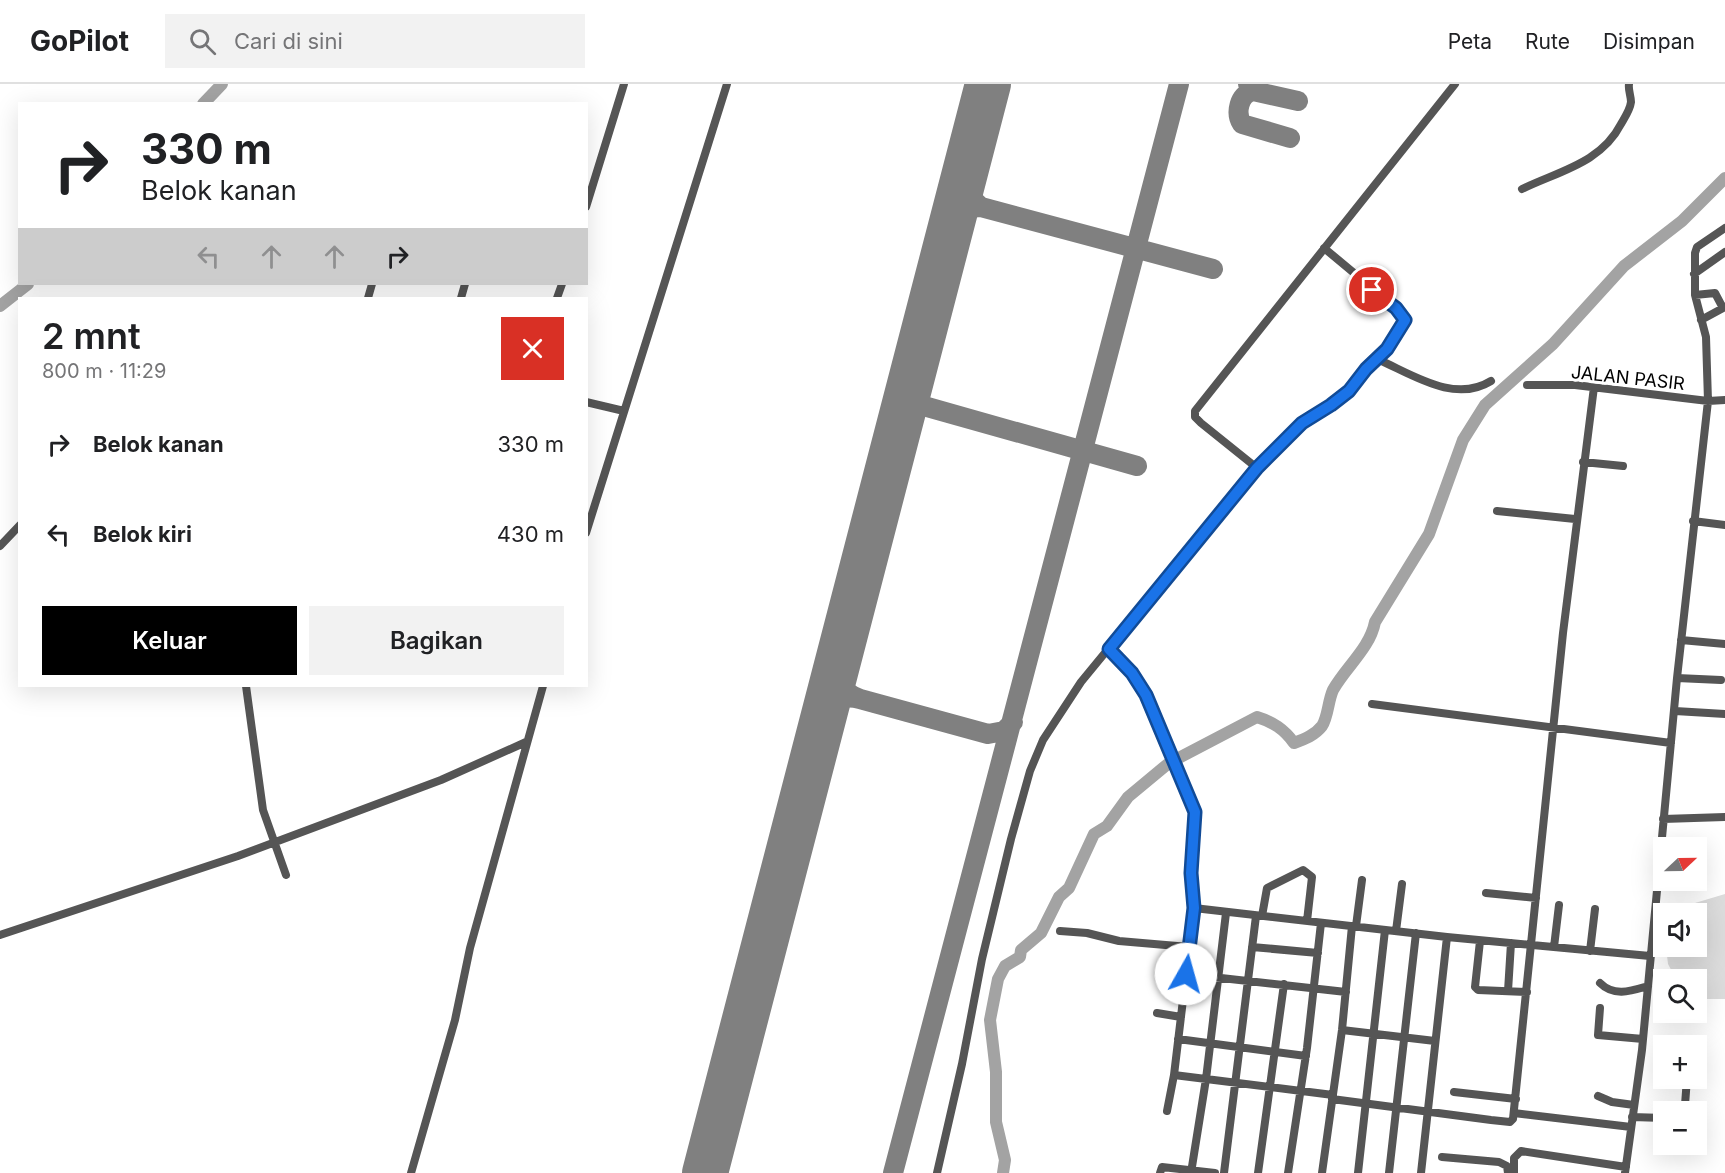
<!DOCTYPE html>
<html lang="id">
<meta charset="utf-8">
<style>
:root{--surface:#fff;--page:#f2f2f2;--text:#202124;--muted:#757577;--line:#e0e0e0;--accent:#000}
body{margin:0;font-family:Inter,sans-serif;background:var(--page);color:var(--text);height:100vh;display:flex;flex-direction:column;font-size:22px;white-space:nowrap}
*{box-sizing:border-box;margin:0}
p{font-size:20px;color:var(--muted)}
.icon{flex:none;width:33px;height:33px;fill:none;stroke:currentColor;stroke-width:2;stroke-linecap:round;stroke-linejoin:round}
.map{position:relative;flex:1;overflow:hidden}
.sheet{position:absolute;left:18px;top:213px;width:570px;height:390px;display:flex;flex-direction:column;background:var(--surface);border-radius:0px;box-shadow:0 6px 24px #0002}
.sheet>*{flex:none}
.hud{position:absolute;left:18px;top:18px;width:570px;height:183px;border-radius:0px;box-shadow:0 6px 24px #0002;background:#fff;color:var(--text);overflow:hidden}
.needle{width:39px;rotate:68deg}
.fabs{position:absolute;left:1653px;top:753px;display:grid;gap:12px}
.fabs a{display:grid;place-items:center;width:54px;height:54px;border-radius:0px;background:var(--surface);box-shadow:0 6px 24px #0002;font-size:30px}
.pin{position:absolute;display:grid;place-items:center;width:51px;height:51px;color:#fff;margin:-26px;border:3px solid #fff;border-radius:50%;box-shadow:0 2px 6px #0007}
.me{position:absolute;width:66px;margin:-33px;rotate:7deg;stroke-linejoin:round;filter:drop-shadow(0 0 4px #0008)}
.turn{display:flex;align-items:center;gap:21px;height:126px;padding:0 24px;font-size:27px}
.turn .icon{width:78px;height:78px;stroke-width:2.5}
.turn b{display:block;font-size:42px;line-height:51px}
.lanes{display:flex;align-items:center;height:57px;padding:0 24px;background:#0003;justify-content:center;gap:30px;direction:ltr}
.lanes .off{opacity:.35}
.round{display:grid;place-items:center;flex:none;width:63px;height:63px;border-radius:0px;background:var(--page)}
.overview{display:flex;align-items:center;justify-content:space-between;height:102px;padding:0 24px}
h1{font-size:36px;font-weight:600;line-height:45px}
.primary-button{display:flex;gap:12px;margin-top:auto;padding:12px 24px}
.primary-button a{flex:1;height:69px;border-radius:0px;background:var(--accent);color:#fff;font-size:24px;font-weight:600;line-height:69px;text-align:center}
.primary-button a+a{background:var(--page);color:var(--text)}
ul{padding:0;list-style:none}
li{display:flex;align-items:center;gap:18px;height:90px;padding:0 24px}
li div{flex:1}
li b{display:block;font-size:22px}
li em{font-style:normal}
header{display:flex;align-items:center;gap:36px;box-sizing:border-box;height:84px;padding:0 30px;background:var(--surface);border-bottom:2px solid var(--line)}
header strong{font-size:28px}
nav{display:flex;gap:33px;margin-inline-start:auto;font-size:21px}
.search{width:420px;height:54px;background:var(--page);display:flex;align-items:center;gap:15px;box-sizing:border-box;padding:0 21px;border-radius:0px;color:var(--muted);font-size:22px}
.map>svg:first-child{display:block}
.green{fill:#dcdcdc}
.lines{fill:none;stroke-linecap:round;stroke-linejoin:round}
.river{stroke:#a3a3a3;stroke-width:12}
.taxiway{stroke:#808080;stroke-width:20}
.runway{stroke:#808080;stroke-width:46}
.street{stroke:#555;stroke-width:8}
.route-casing{stroke:#114b97;stroke-width:15}
.route{stroke:#1a73e8;stroke-width:10}
.labels{text-anchor:middle;stroke-width:6;stroke-linejoin:round;paint-order:stroke}
.street-label{font-size:18px;fill:#000;stroke:#fff}
</style>
<header>
<strong>GoPilot</strong>
<div class="search"><svg class="icon" aria-label="search" viewBox="0 0 24 24"><circle cx="10" cy="10" r="6"/><path d="M15 15l6 6"/></svg>Cari di sini</div>
<nav><a>Peta</a><a>Rute</a><a>Disimpan</a></nav>
</header>
<div class="map">
<svg width="1725" height="1089" viewBox="0 0 1725 1089">
<rect width="100%" height="100%" fill="#fff"/>
<!-- green -->
<path class="green" d="M1725,810V915H1707L1697,912L1696,896L1676,895L1668,880L1666,863L1696,862V830L1665,828Z"/>
<g class="lines">
<!-- river -->
<path class="river" d="M203,20L222,0
M0,222L28,200
M1003,1089L1005,1076L996,1038V988L990,936L998,895L1005,882L1020,873L1021,866L1041,849L1059,813L1069,804L1094,750L1107,742L1128,713L1169,679L1257,633C1273,638 1284,645 1294,659C1305,655 1315,651 1322,642C1328,633 1328,617 1333,606C1346,583 1370,564 1375,538L1429,450L1463,356L1485,321L1553,260L1624,182L1682,137L1725,94"/>
<!-- taxiway -->
<path class="taxiway" d="M1248,0L1253,7L1298,17
M1253,7C1239,10 1235,29 1242,40L1290,54
M965,89L967,110L981,123
M952,139L967,124L981,123L1213,185
M906,317L1137,382
M860,615L988,650L1004,647L1013,638
M822,640C830,620 837,609 860,615C830,604 838,585 843,559
M893,1089L1179,0"/>
<!-- runway -->
<path class="runway" d="M705,1089L988,0"/>
<!-- street -->
<path class="street" d="M1522,105C1559,87 1601,79 1621,40C1625,33 1630,26 1631,18C1631,12 1628,6 1629,0
M586,123L624,0
M1694,190L1725,168
M1695,211L1715,209L1723,224
M368,214L372,200
M461,214L465,200
M557,214L562,200
M1701,236L1725,223
M1377,275C1412,290 1454,320 1491,297
M1527,301H1575L1708,317L1725,316
M586,318L624,327
M1583,378L1623,382
M1257,384L1201,339L1195,333V327L1455,0
M1497,427L1575,435
M1693,437L1725,441
M586,449L727,0
M0,462L20,441
M1681,556L1725,560
M1109,565L1132,589L1146,611L1195,728L1191,789L1194,824L1174,991L1167,1027
M1677,594L1721,596
M246,602L263,726L286,791
M1372,620L1671,659
M1675,627L1725,630
M1663,735L1725,733
M1486,809L1536,814
M1194,824L1447,853L1650,872
M1262,832L1267,804L1303,786L1312,793L1307,837
M1356,842L1362,796
M1060,847L1087,849L1119,857L1189,863
M1396,847L1402,800
M0,851L238,772L441,696L526,658
M1480,857L1475,903L1478,906L1527,908
M1252,863L1318,869
M1554,863L1559,821
M1590,867L1595,825
M1186,890L1346,908
M1600,899C1614,913 1631,907 1648,902
M1508,907L1511,859
M1600,924L1598,951L1643,955
M1157,929L1181,933
M1342,946L1435,957
M1178,955L1306,972
M1174,991L1333,1011
M1454,1008L1516,1015
M1598,1012L1612,1018L1634,1021
M1332,1015L1491,1036L1510,1038L1513,1035L1563,549L1594,303
M1680,1028L1685,1021L1687,994
M1514,1029L1631,1043
M1632,1033L1664,1034
M1442,1073L1499,1078L1507,1082L1508,1089
M411,1089L455,936L470,864L543,602
M937,1089L962,980L982,875L1011,755L1030,687L1043,656L1081,598L1257,384L1302,339L1341,315L1387,265L1404,240L1405,236L1396,224L1324,164
M1160,1089L1162,1083L1215,1089
M1191,1089L1206,995L1226,829
M1224,1089L1256,832
M1258,1089L1284,900
M1288,1089L1307,964L1321,839
M1322,1089L1342,946L1352,842
M1358,1089L1385,846
M1389,1089L1416,849
M1421,1089L1447,853
M1514,1089V1074L1521,1067L1626,1083
M1625,1089L1642,966L1677,594L1708,317L1706,253L1695,211V169L1697,163L1725,144"/>
</g>
<g class="lines">
<!-- route casing -->
<g class="route-casing">
<path id="route" d="M1186,890L1194,824L1191,789L1195,728L1146,611L1132,589L1109,565L1257,384L1302,339L1331,321L1349,307L1366,285L1387,265L1405,236L1396,224L1372,206"/>
</g>
<!-- route -->
<use href="#route" class="route"/>
</g>
<g class="labels">
<!-- street labels -->
<g class="street-label">
<text transform="translate(1628 294) rotate(6)" y="6">JALAN PASIR</text>
</g>
</g>
</svg>
<div class="fabs">
<a><svg class="needle" viewBox="-14 -14 28 28"><path d="M0-13l5 13h-10z" fill="#e53935"/><path d="M0 13l5-13h-10z" fill="#757577"/></svg></a>
<a><svg class="icon" aria-label="sound" viewBox="0 0 24 24"><path d="M4 9h4l5-4v14l-5-4H4zM17 9q2 3 0 6"/></svg></a>
<a><svg class="icon" aria-label="search" viewBox="0 0 24 24"><circle cx="10" cy="10" r="6"/><path d="M15 15l6 6"/></svg></a>
<a>+</a>
<a>−</a>
</div>
<div class="pin" style="left:1372px;top:206px;background:#d93025"><svg class="icon" aria-label="arrive" viewBox="0 0 24 24"><path d="M6 21V4h12l-3 4 3 4H6"/></svg></div>
<svg class="me" style="left:1186px;top:890px" viewBox="-20 -20 40 40"><circle r="19" fill="#fff"/><path d="M0-13L10 11 0 6-10 11z" fill="#1a73e8"/></svg>
<div class="hud">
<div class="turn"><svg class="icon" aria-label="right" viewBox="0 0 24 24"><path d="M7 20v-9h11M14 6l5 5-5 5"/></svg><div><b>330 m</b>Belok kanan</div></div>
<div class="lanes"><svg class="icon off" aria-label="left" viewBox="0 0 24 24"><path d="M17 20v-9H6M10 6l-5 5 5 5"/></svg><svg class="icon off" aria-label="ahead" viewBox="0 0 24 24"><path d="M12 20V5M6 11l6-6 6 6"/></svg><svg class="icon off" aria-label="ahead" viewBox="0 0 24 24"><path d="M12 20V5M6 11l6-6 6 6"/></svg><svg class="icon" aria-label="right" viewBox="0 0 24 24"><path d="M7 20v-9h11M14 6l5 5-5 5"/></svg></div>
</div>
<section class="sheet">
<div class="overview"><div><h1>2 mnt</h1><p>800 m · 11:29</p></div><a class="round" style="background:#d93025;color:#fff"><svg class="icon" aria-label="close" viewBox="0 0 24 24"><path d="M6 6l12 12M18 6L6 18"/></svg></a></div>
<ul>
<li><svg class="icon" aria-label="right" viewBox="0 0 24 24"><path d="M7 20v-9h11M14 6l5 5-5 5"/></svg><div><b>Belok kanan</b></div><em>330 m</em></li>
<li><svg class="icon" aria-label="left" viewBox="0 0 24 24"><path d="M17 20v-9H6M10 6l-5 5 5 5"/></svg><div><b>Belok kiri</b></div><em>430 m</em></li>
</ul>
<div class="primary-button"><a>Keluar</a><a>Bagikan</a></div>
</section>
</div>
